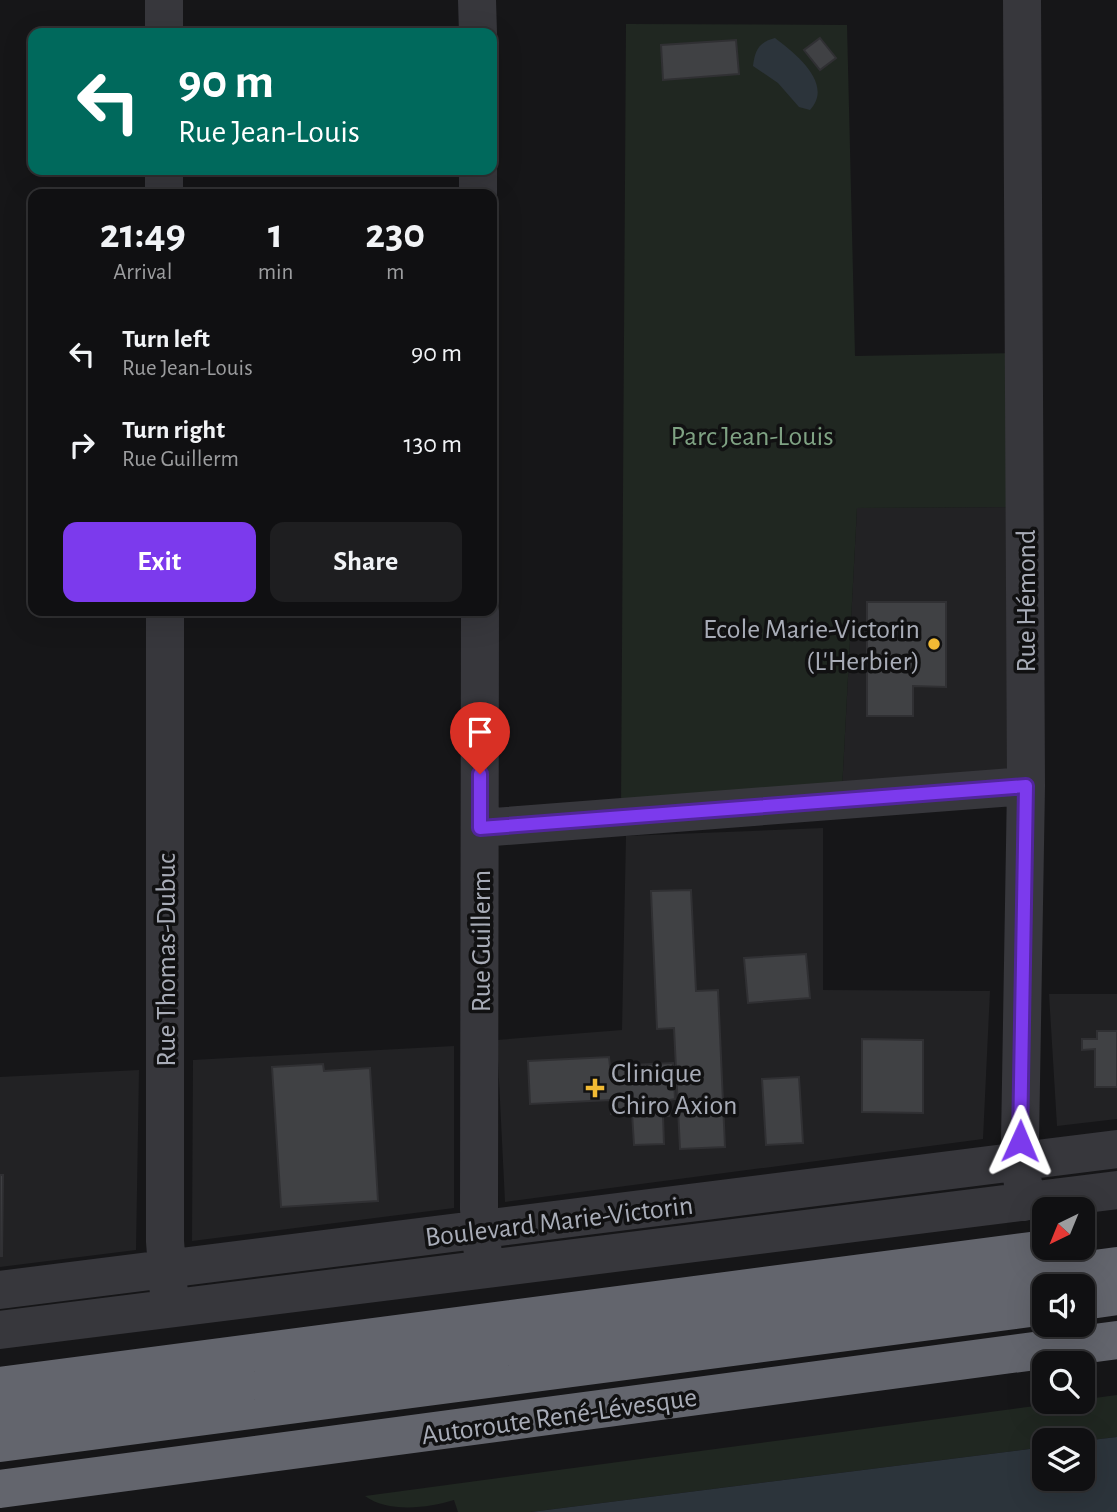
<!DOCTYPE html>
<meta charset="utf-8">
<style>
:root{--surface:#101012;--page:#1e1e20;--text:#f1f3f6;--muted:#9c9d9f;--line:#303032;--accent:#7c3aed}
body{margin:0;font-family:"Alegreya Sans",sans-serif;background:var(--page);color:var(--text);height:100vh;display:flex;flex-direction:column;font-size:26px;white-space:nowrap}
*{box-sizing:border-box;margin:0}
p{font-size:23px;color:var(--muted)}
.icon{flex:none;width:38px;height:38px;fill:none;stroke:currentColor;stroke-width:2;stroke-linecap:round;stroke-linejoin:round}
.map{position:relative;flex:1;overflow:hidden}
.drawer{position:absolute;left:28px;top:189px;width:469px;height:427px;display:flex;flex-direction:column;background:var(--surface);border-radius:14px;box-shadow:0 7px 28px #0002,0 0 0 2px var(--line)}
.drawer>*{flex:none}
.banner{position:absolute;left:28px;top:28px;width:469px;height:147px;border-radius:14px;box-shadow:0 7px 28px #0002,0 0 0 2px var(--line);background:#00695c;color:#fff;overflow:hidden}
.needle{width:46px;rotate:223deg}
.tools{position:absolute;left:1032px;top:1197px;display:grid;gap:14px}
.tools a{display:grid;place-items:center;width:63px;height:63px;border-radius:14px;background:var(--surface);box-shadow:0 7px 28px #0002,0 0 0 2px var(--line);font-size:35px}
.pin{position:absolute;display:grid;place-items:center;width:60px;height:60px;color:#fff;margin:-72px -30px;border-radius:50% 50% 50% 0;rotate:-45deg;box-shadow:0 0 7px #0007}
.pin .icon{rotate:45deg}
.me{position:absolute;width:77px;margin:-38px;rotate:1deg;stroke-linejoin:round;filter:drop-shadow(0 0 5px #0008)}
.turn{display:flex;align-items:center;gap:24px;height:147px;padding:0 35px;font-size:32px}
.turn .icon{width:91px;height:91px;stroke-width:2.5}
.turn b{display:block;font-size:49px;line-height:60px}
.eta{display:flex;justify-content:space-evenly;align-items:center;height:119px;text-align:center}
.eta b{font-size:42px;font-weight:700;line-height:49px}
.primary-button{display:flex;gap:14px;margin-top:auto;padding:14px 35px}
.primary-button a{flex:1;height:80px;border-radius:14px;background:var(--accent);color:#fff;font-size:28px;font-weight:700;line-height:80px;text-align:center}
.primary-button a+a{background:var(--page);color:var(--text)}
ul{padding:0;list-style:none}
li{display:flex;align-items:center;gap:21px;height:91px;padding:0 35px}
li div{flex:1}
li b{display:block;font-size:26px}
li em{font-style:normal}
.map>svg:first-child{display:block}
.built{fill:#222224}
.green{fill:#202721}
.water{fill:#2c343b}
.building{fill:#404144;stroke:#303033;stroke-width:2}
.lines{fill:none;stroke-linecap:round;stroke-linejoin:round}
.minor{stroke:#37373c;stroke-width:38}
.highway{stroke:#63656d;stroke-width:38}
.route-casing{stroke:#51269a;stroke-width:18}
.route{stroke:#7c3aed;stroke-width:12}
.poi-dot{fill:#f1ba34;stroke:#111112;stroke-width:2.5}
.labels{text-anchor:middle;stroke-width:7;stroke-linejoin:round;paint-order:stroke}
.park-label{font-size:28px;fill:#7fa283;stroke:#111112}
.street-label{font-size:28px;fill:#a8acb7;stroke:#111112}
.poi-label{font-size:28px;fill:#a8acb7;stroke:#111112;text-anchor:end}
</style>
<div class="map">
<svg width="1117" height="1512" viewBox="0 0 1117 1512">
<rect width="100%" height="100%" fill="#161618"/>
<!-- built -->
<path class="built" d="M1019,507L1018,780L842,790L857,508Z
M823,828V990L990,991L983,1139L505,1202L497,1040L622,1030L626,836Z
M1049,994H1117V1119L1057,1126Z
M454,1046V1208L192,1241L193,1060Z
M139,1070L136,1250L0,1267V1077Z"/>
<!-- green -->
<path class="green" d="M626,24L847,25L855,356L1020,353L1019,507L857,508L842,790L621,806Z
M1117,1395V1437L1083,1441L1045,1440V1447L531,1512H458L454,1500C426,1509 386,1512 365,1496Z"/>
<!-- water -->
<path class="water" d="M775,38C796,54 834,84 810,110L799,107L778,83L753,66C755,50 759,42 775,38Z
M1117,1437V1512H531L1045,1447V1479H1083V1441Z"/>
<!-- building -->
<path class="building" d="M820,38L836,58L820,70L804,50Z
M736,40L739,74L663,80L661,45Z
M867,602H946V687L913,686V716H867Z
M691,890L696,991L718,990L725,1147L680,1149L674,1028L657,1029L651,891Z
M806,954L810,998L748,1003L744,958Z
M1097,1031H1117V1087H1095V1049L1082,1050V1039H1097Z
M862,1039L923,1040V1113L862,1112Z
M609,1057L610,1066L673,1063L675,1099L669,1100V1116H663L664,1144L634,1145L632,1113L611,1114V1100L530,1104L528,1061Z
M323,1064L324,1071L370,1068L378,1201L281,1207L272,1067Z
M799,1077L803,1143L766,1145L762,1079Z
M0,1175H3L2,1256H0Z"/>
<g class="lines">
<!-- minor -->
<path class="minor" d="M164,0V33
M477,0L478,33
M1022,0L1026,786L1020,1141L1024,1202
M164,170V194
M478,170V194
M165,611V1241L169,1295
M480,611L479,1209L483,1256
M480,828L1026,786
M0,1290L1117,1149
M0,1330L1117,1190"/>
<!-- highway -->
<path class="highway" d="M1083,1301L1117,1296
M0,1386L1054,1248
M0,1414L1117,1266
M0,1443L1045,1306
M0,1489L1117,1340"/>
</g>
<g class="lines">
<!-- route casing -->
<g class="route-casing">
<path id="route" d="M480,774V828L1026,786L1020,1141"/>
</g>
<!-- route -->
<use href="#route" class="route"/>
</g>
<!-- markers -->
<g class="poi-dot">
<circle cx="934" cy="644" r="7"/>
<path d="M591.5 1077.5h7v7h7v7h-7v7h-7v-7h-7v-7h7z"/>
</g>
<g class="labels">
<!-- park labels -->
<g class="park-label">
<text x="752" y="445">Parc Jean-Louis</text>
</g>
<!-- street labels -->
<g class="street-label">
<text transform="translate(1025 601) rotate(-90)" y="10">Rue Hémond</text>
<text transform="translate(480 941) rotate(-90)" y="10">Rue Guillerm</text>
<text transform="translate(165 960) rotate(-90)" y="10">Rue Thomas-Dubuc</text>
<text transform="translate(559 1220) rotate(-7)" y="10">Boulevard Marie-Victorin</text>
<text transform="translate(559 1415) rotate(-8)" y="10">Autoroute René-Lévesque</text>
</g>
<!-- poi labels -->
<g class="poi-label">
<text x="920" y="638">Ecole Marie-Victorin<tspan x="920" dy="32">(L'Herbier)</tspan></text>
<text x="611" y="1082" text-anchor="start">Clinique<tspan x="611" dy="32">Chiro Axion</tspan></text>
</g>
</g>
</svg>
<div class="tools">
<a><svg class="needle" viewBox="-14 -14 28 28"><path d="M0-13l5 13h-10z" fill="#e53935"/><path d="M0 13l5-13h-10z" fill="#9c9d9f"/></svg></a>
<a><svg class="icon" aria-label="sound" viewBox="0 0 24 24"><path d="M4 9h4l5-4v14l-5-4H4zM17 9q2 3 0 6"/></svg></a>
<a><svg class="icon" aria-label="search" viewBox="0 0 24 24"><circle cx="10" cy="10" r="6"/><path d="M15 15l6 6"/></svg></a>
<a><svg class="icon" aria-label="layers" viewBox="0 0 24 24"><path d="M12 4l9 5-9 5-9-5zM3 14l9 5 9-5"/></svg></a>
</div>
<div class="pin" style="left:480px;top:774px;background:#d93025"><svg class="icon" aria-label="arrive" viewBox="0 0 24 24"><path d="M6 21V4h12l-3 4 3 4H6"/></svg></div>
<svg class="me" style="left:1020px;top:1141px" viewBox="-20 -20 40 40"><path d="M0-17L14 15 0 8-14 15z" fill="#7c3aed" stroke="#fff" stroke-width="4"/></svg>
<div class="banner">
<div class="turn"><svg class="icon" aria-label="left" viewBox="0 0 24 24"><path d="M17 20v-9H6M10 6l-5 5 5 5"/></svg><div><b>90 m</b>Rue Jean-Louis</div></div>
</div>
<section class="drawer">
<div class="eta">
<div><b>21:49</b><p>Arrival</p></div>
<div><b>1</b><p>min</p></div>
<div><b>230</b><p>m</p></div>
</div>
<ul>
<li><svg class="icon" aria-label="left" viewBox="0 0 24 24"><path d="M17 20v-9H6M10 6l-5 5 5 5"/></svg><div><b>Turn left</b><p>Rue Jean-Louis</p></div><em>90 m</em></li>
<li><svg class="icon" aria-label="right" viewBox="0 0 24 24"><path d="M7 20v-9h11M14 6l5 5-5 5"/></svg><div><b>Turn right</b><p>Rue Guillerm</p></div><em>130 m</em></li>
</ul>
<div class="primary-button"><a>Exit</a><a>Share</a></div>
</section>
</div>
